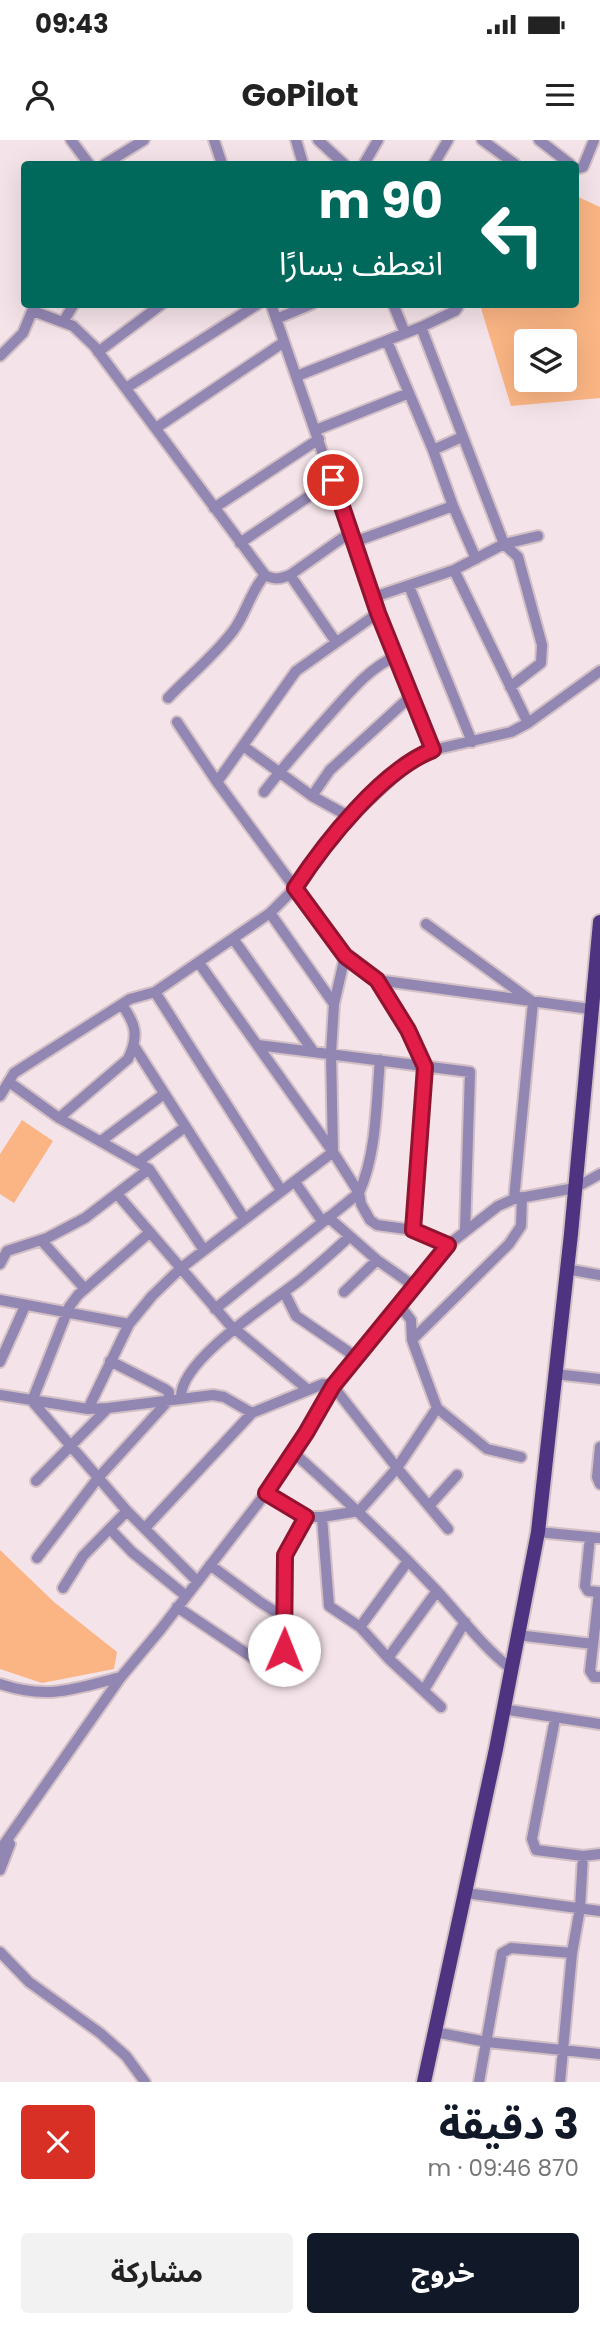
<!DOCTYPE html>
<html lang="ar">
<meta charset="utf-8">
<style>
:root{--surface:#fff;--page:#f2f2f2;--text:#222;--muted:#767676;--accent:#111827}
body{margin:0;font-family:Poppins,"Noto Sans Arabic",sans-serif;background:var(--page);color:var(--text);direction:rtl;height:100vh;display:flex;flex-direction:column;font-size:26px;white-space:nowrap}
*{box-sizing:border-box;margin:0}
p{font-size:23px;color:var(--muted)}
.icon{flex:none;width:38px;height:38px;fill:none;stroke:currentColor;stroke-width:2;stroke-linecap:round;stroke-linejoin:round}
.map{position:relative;height:1942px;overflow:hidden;direction:ltr}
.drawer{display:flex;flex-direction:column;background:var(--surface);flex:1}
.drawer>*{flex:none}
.hud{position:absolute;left:21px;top:21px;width:558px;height:147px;border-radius:7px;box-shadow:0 7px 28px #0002;direction:rtl;background:#00695c;color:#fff;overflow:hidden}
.fabs{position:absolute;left:514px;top:189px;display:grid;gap:14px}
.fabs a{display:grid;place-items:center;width:63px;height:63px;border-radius:7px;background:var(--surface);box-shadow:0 7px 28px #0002;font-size:35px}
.pin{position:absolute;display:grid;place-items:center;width:60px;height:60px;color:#fff;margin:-30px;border:4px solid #fff;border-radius:50%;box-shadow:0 2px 7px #0007}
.me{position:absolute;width:77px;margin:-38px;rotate:1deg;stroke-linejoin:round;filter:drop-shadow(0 0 5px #0008)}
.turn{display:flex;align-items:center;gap:24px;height:147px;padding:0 21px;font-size:32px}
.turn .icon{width:91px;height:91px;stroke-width:2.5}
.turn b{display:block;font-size:49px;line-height:60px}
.round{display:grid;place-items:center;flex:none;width:74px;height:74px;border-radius:7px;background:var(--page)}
.headline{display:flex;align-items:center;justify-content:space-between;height:119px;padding:0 21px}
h1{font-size:42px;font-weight:700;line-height:52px;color:var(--accent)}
.cta{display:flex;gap:14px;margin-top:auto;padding:14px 21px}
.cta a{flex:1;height:80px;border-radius:7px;background:var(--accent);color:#fff;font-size:28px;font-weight:700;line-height:80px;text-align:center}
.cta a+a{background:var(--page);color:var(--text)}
.status{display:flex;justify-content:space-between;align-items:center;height:49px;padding:0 35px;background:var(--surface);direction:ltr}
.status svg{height:19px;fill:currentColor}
header{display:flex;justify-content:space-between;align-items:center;height:91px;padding:0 21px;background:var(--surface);font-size:32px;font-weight:700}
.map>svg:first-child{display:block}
.green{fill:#fbb584;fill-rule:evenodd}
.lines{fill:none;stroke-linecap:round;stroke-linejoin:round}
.minor-casing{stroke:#d3c0c6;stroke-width:14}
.major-casing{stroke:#d3c0c6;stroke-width:18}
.minor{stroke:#9286b3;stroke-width:10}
.major{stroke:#4e3381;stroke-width:14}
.route-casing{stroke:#92132f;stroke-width:18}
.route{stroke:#e11d48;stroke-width:12}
</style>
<div class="status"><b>09:43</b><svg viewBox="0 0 49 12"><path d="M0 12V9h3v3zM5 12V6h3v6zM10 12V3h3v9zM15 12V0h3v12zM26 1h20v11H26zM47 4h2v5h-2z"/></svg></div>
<header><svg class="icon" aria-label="menu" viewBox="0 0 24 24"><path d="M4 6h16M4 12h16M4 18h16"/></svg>GoPilot<svg class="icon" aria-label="person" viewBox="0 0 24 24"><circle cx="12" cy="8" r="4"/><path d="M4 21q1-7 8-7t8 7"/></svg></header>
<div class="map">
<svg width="600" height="1942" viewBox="0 0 600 1942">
<rect width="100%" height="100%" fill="#f4e3e8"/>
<!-- green -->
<path class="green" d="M576,56L600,67V258L511,266L480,165L576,164ZM527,201H565V240H527Z
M22,980L53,1001L14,1063L0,1054V1014Z
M0,1410L54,1462L117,1512L114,1529L42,1543L0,1529Z"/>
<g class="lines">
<!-- minor casing -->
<g class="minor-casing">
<path id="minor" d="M71,0L89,24
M214,0L222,24
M296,0L303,24
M318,0L344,24
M482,0L515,24
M539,0L570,24
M105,24L144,0
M364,24L378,0
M434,24L448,0
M576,29L583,27L594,0
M271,164L378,473L433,610
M393,164L405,193
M33,171L73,186L94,206L265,435C274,440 280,439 290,435L351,392
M276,179L312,164
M63,182L74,164
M421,187L504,404L518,417L542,505L541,523L510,547
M387,201L433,310L453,366L476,419
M98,212L162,164
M0,216L23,193L35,164
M297,236L421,187L455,171L458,167
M126,248L258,164
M156,288L284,202
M316,290L409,253
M433,310L462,297
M214,368L319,299
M354,402L453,366
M240,403L333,340
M454,430L528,583
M290,435L336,502
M409,446L472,602
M374,457L454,430L504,404L538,396
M168,558C189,536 214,516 233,491C246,474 250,452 265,435
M177,582L217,642L345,816L377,840L400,876L425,927L413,1090
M243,606L312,656L350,677
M217,642L296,531L378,473
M264,652C285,624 308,599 331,573C351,551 368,529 396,516
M312,656L330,630L411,556
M270,773L334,864
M426,784L533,862L514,1059
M234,800L313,911
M199,823L333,1012L359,1053L361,1064L370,1080L377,1085L413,1090L448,1105
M377,840L590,869
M155,852L281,1050
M258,905L470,932L465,1091
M134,906L244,1078
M9,942L59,978L149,1029L204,1110
M0,956L14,933L130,859L155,852L270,773L295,748L314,718L350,677L412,620L433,610L511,592L528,583L600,531
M59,978L128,919C139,896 136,884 122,865
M101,1001L164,954
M138,1022L185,987
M295,1042L322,1081
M117,1054L229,1184L307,1249
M328,1077L377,1120L414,1146
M149,1093L78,1155L69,1167L32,1261L127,1371L197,1441
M41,1100L85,1149
M0,1124L7,1111L47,1098L85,1078L149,1029
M566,1129L600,1135
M284,1152L296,1176L356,1217
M344,1152L377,1120
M0,1160L129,1184
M215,1169L359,1053C377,1012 376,964 380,920
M412,1200L509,1104L521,1086L522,1057
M0,1222L25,1166
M555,1234L600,1239
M0,1255L88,1269L108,1268L213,1255L224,1257L252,1273
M181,1258C179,1220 272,1162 300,1140C317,1126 333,1112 349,1097
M437,1268L487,1309L521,1317
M88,1269L129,1184L152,1156L181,1128L333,1012L331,913L334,864L345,816
M600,1307L597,1337L600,1344
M294,1313C343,1357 391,1402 436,1450C461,1477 482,1506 510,1528
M36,1341L108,1268
M266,1353L306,1377H322L359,1371L397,1328L437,1268L412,1200L411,1180L400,1166
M429,1366L457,1335
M322,1377L329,1466L360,1487L388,1518L441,1567
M145,1388L252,1273L323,1244L333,1246L397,1328L448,1389
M110,1389L132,1412L186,1456
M538,1392L600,1398
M590,1397L585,1446L588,1451L600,1452
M37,1418L98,1338L168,1261L169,1252L165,1249L110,1221
M210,1425L260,1462L285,1478
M63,1448L83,1416L127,1371
M599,1452L590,1531L594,1537H600
M177,1467L253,1518L264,1522L278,1518L284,1510L285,1415L287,1408L306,1377
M360,1487L408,1421
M517,1495L593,1504
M388,1518L437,1451
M0,1544C48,1560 74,1549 121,1537
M424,1550L465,1482
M502,1569L600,1584
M555,1579L532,1699L536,1710L583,1716L600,1714
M0,1710L121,1537L161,1489L266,1353L306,1293L333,1246L448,1105L498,1066L514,1059L575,1048L600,1034
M0,1730L10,1704
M466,1753L600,1771
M0,1812L29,1842L100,1893L126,1916L145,1942
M435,1892L487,1902L600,1914
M479,1942L502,1813L511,1808L572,1813
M560,1942L572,1813L580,1768L583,1716"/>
</g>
<!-- major casing -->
<g class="major-casing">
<path id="major" d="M424,1942L496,1609L538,1392L571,1094L600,782"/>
</g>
<!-- minor -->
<use href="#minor" class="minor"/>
<!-- major -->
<use href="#major" class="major"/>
</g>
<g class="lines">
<!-- route casing -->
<g class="route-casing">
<path id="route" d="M284,1510L285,1415L306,1377L266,1353L306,1293L333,1246L448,1105L413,1090L425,927L408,890L377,840L345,816L295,748C325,702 382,630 433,610L378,473L333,340"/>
</g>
<!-- route -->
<use href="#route" class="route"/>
</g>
</svg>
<div class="fabs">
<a><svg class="icon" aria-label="layers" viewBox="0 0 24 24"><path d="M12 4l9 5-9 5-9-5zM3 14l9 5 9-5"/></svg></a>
</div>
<div class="pin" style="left:333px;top:340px;background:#d93025"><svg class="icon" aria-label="arrive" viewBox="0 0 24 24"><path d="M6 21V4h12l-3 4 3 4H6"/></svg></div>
<svg class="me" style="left:284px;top:1510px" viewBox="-20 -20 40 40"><circle r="19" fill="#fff"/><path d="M0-13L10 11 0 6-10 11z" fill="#e11d48"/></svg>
<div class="hud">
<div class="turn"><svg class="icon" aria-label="left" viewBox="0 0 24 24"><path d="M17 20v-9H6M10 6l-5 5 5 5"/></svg><div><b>90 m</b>انعطف يسارًا</div></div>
</div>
</div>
<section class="drawer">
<div class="headline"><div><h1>3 دقيقة</h1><p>870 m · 09:46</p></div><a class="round" style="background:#d93025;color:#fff"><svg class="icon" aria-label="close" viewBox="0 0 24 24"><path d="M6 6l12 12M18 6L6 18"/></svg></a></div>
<div class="cta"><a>خروج</a><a>مشاركة</a></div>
</section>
